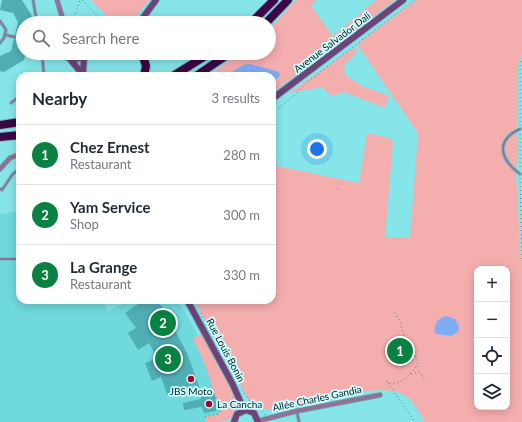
<!DOCTYPE html>
<html lang="en">
<head>
<meta charset="utf-8">
<style>
	:root { --surface:#fff; --page:#f2f2f3; --text:#1f2937; --muted:#747a83; --line:#e0e1e3; --accent:#0b8043 }
	body { margin:0; font-family:Lato,sans-serif; background:var(--page); color:var(--text) }
	.controls { position:absolute; right:12px; bottom:12px; display:grid; overflow:hidden; border-radius:8px; box-shadow:0 2px 10px #0003 }
	.controls button { width:36px; height:36px; display:grid; place-items:center; padding:0; border:0; border-bottom:1px solid var(--line); background:var(--surface); color:var(--text); font:20px sans-serif }
	.you { position:absolute; left:317px; top:149px; width:14px; height:14px; margin:-10px; border:3px solid #fff; border-radius:50%; background:#1a73e8; box-shadow:0 0 0 6px #1a73e833 }
	.badge { display:grid; place-items:center; width:26px; height:26px; border-radius:50%; background:var(--accent); color:#fff; font-size:13px; font-weight:700 }
	.pin { position:absolute; translate:-50% -50%; border:2px solid #fff; box-shadow:0 1px 4px #0006 }
	.list { margin:0; padding:0; list-style:none }
	h2 { display:flex; justify-content:space-between; align-items:center; height:52px; margin:0; padding:0 16px; font-size:17px }
	h2 small { font-size:13px; font-weight:400; color:var(--muted) }
	.list li { display:grid; grid-template-columns:26px 1fr auto; gap:12px; align-items:center; box-sizing:border-box; height:60px; padding:0 16px; border-top:1px solid var(--line) }
	.list b { display:block; font-size:15px; white-space:nowrap }
	.list p { margin:0; font-size:13px; white-space:nowrap; color:var(--muted) }
	.list em { font-size:13px; font-style:normal; color:var(--muted) }
	.icon { flex:none; width:22px; height:22px; fill:none; stroke:currentColor; stroke-width:2; stroke-linecap:round; stroke-linejoin:round }
	.map { position:relative; flex:none; width:522px; height:422px; overflow:hidden }
	.search { position:absolute; background:var(--surface); box-shadow:0 2px 10px #0003; left:16px; top:16px; width:260px; height:44px; display:flex; align-items:center; gap:10px; box-sizing:border-box; padding:0 14px; border-radius:22px; color:var(--muted); font-size:15px }
	.panel { position:absolute; background:var(--surface); box-shadow:0 2px 10px #0003; left:16px; top:72px; width:260px; height:232px; border-radius:12px }
	.map>svg:first-child { display:block }
	.built { fill:#6fd9de }
	.green { fill:#f4aead; fill-rule:evenodd }
	.water { fill:#80acf5 }
	.building { fill:#50afb4 }
	.lines { fill:none; stroke-linecap:round; stroke-linejoin:round }
	.lane-casing { stroke:#6ec2c5; stroke-width:4 }
	.street-casing { stroke:#6ec2c5; stroke-width:6 }
	.secondary-casing { stroke:#6ec2c5; stroke-width:8 }
	.highway-casing { stroke:#6ec2c5; stroke-width:10 }
	.path { stroke:#407d80; stroke-width:1; stroke-dasharray:1 3; stroke-linecap:butt }
	.lane { stroke:#907297; stroke-width:2 }
	.street { stroke:#907297; stroke-width:4.5 }
	.secondary { stroke:#6f4379; stroke-width:6 }
	.highway { stroke:#3c0647; stroke-width:8 }
	.poi-dot { fill:#a3062a; stroke:#d1fdff; stroke-width:1.5 }
	.labels { text-anchor:middle; dominant-baseline:central; stroke-width:3.5; stroke-linejoin:round; paint-order:stroke }
	.street-label { font-size:10px; fill:#022122; stroke:#d1fdff }
	.poi-label { font-size:10px; fill:#022122; stroke:#d1fdff }
</style>
</head>
<body>
<div class="map">
<svg width="522" height="422" viewBox="0 0 522 422">
	<rect width="100%" height="100%" fill="#86e5e9"/>
	<polygon class="built" points="20,211 20,300 103,300 108,311 130,300 177,300 189,319 223,385 220,422 0,422 0,214"/>
	<g class="green">
		<path d="M 91,0 L 149,0 L 132,22 C 115,27 102,11 91,0 Z"/>
		<polygon points="296,0 316,0 311,6 333,36 376,0 395,0 272,93 272,82 280,76 243,65 226,76 208,76 239,53 269,53 269,29"/>
		<path d="M 416,0 L 522,0 L 522,52 L 518,67 L 518,125 L 515,129 C 521,143 517,159 516,173 L 522,278 L 522,422 L 425,422 C 419,412 413,399 402,394 C 377,381 300,405 271,410 C 261,409 255,408 249,400 L 194,300 L 272,300 L 272,165 L 359,183 L 367,133 L 389,138 L 393,142 L 385,237 L 410,238 L 418,133 L 357,44 ZM 477,269 L 507,269 L 507,407 L 477,407 Z"/>
		<polygon points="355,47 357,52 344,65 345,75 362,86 389,96 385,108 344,92 332,96 322,87 289,93"/>
		<path d="M 203,333 L 235,397 C 241,422 224,422 206,422 L 205,417 L 218,414 L 221,410 L 218,399 L 214,397 C 214,383 200,353 193,338 Z"/>
	</g>
	<g class="water">
		<polygon points="250,64 279,72 280,76 272,82 272,76 226,76 243,65"/>
		<path d="M 446,316 L 455,319 L 459,326 L 458,332 L 451,336 L 435,334 C 433,326 437,318 446,316 Z"/>
	</g>
	<g class="building">
		<polygon points="2,0 22,0 34,19 33,23 23,23 23,36 15,35 18,22 13,13 0,10"/>
		<polygon points="14,39 23,41 23,53 26,53 24,60 4,72 0,71 0,56 11,51"/>
		<polygon points="144,300 157,300 166,313 187,353 201,392 199,392 195,385 167,394 161,377 152,381 145,363 157,358 149,343 138,350 128,333 136,328 125,313"/>
		<polygon points="401,337 413,356 399,365 387,345"/>
		<polygon points="214,392 217,408 216,411 204,413 202,407 184,410 183,403 201,399 200,395"/>
	</g>
	<g class="lines">
		<g class="lane-casing">
			<g id="lane">
				<polyline points="33,0 37,23"/>
				<polyline points="0,21 6,30 4,38 0,43"/>
				<polyline points="6,35 23,39"/>
				<polyline points="42,53 44,76"/>
				<polyline points="11,103 20,96"/>
				<path d="M 520,129 C 494,141 501,160 520,174"/>
				<polyline points="0,189 2,190 12,175 20,168"/>
				<polyline points="0,259 20,259"/>
				<polyline points="297,412 299,422"/>
			</g>
		</g>
		<g class="street-casing">
			<g id="street">
				<polyline points="57,0 64,23"/>
				<polyline points="0,169 10,158 20,154"/>
				<polyline points="258,421 297,411 380,395"/>
			</g>
		</g>
		<g class="secondary-casing">
			<g id="secondary">
				<polyline points="139,23 156,0"/>
				<path d="M 62,53 C 69,61 80,61 87,53"/>
				<polyline points="70,59 84,76"/>
				<polyline points="83,74 84,56"/>
				<polyline points="272,99 403,0"/>
				<polyline points="187,300 233,385 244,410"/>
				<polyline points="234,422 237,414 246,410 254,413 258,422"/>
			</g>
		</g>
		<g class="highway-casing">
			<g id="highway">
				<polyline points="251,23 274,0"/>
				<polyline points="266,23 288,0"/>
				<polyline points="142,53 146,66 144,76"/>
				<polyline points="173,76 210,53"/>
				<polyline points="196,76 230,53"/>
				<polyline points="0,125 20,122"/>
				<polyline points="0,137 20,135"/>
			</g>
		</g>
		<g class="path">
			<polyline points="82,0 99,18 100,23"/>
			<polyline points="73,21 80,0"/>
			<polyline points="272,113 296,94 306,83 414,0"/>
			<polyline points="272,125 272,126"/>
			<polyline points="520,126 520,65 522,58"/>
			<polyline points="520,134 520,168"/>
			<polyline points="520,178 522,259"/>
			<polyline points="201,313 223,354"/>
			<polyline points="411,374 420,372 425,380"/>
			<path d="M 386,381 C 397,389 413,374 418,363 L 403,333 L 400,321 L 394,312"/>
			<polyline points="388,383 415,422"/>
			<polyline points="242,390 254,407"/>
			<polyline points="259,409 264,412 265,415"/>
			<polyline points="205,417 218,414 221,410 218,399 215,397"/>
		</g>
		<use href="#lane" class="lane"/>
		<use href="#street" class="street"/>
		<use href="#secondary" class="secondary"/>
		<use href="#highway" class="highway"/>
	</g>
	<g class="poi-dot">
		<circle cx="191" cy="379" r="4"/>
		<circle cx="209" cy="404" r="4"/>
	</g>
	<g class="labels">
		<g class="street-label">
			<text transform="translate(332 42) rotate(-37)">Avenue Salvador Dali</text>
			<text transform="translate(226 350) rotate(62)">Rue Louis Bonin</text>
			<text transform="translate(317 398) rotate(-12)">Allée Charles Gandia</text>
		</g>
		<g class="poi-label">
			<text x="191" y="391">JBS Moto</text>
			<text x="217" y="404" text-anchor="start">La Cancha</text>
		</g>
	</g>
</svg>
<div class="controls">
<button>+</button>
<button>−</button>
<button><svg class="icon" aria-label="locate" viewBox="0 0 24 24"><circle cx="12" cy="12" r="6"/><path d="M12 2v4M12 18v4M2 12h4M18 12h4"/></svg></button>
<button><svg class="icon" aria-label="layers" viewBox="0 0 24 24"><path d="M12 4l9 5-9 5-9-5zM3 14l9 5 9-5"/></svg></button>
</div>
<div class="you"></div>
<div class="pin badge" style="left:400px;top:351px">1</div>
<div class="pin badge" style="left:163px;top:323px">2</div>
<div class="pin badge" style="left:168px;top:359px">3</div>
<div class="search"><svg class="icon" aria-label="search" viewBox="0 0 24 24"><circle cx="10" cy="10" r="6"/><path d="M15 15l6 6"/></svg>Search here</div>
<section class="panel">
<h2>Nearby<small>3 results</small></h2>
<ul class="list">
<li><span class="badge">1</span><div><b>Chez Ernest</b><p>Restaurant</p></div><em>280 m</em></li>
<li><span class="badge">2</span><div><b>Yam Service</b><p>Shop</p></div><em>300 m</em></li>
<li><span class="badge">3</span><div><b>La Grange</b><p>Restaurant</p></div><em>330 m</em></li>
</ul>
</section>
</div>
</body>
</html>
